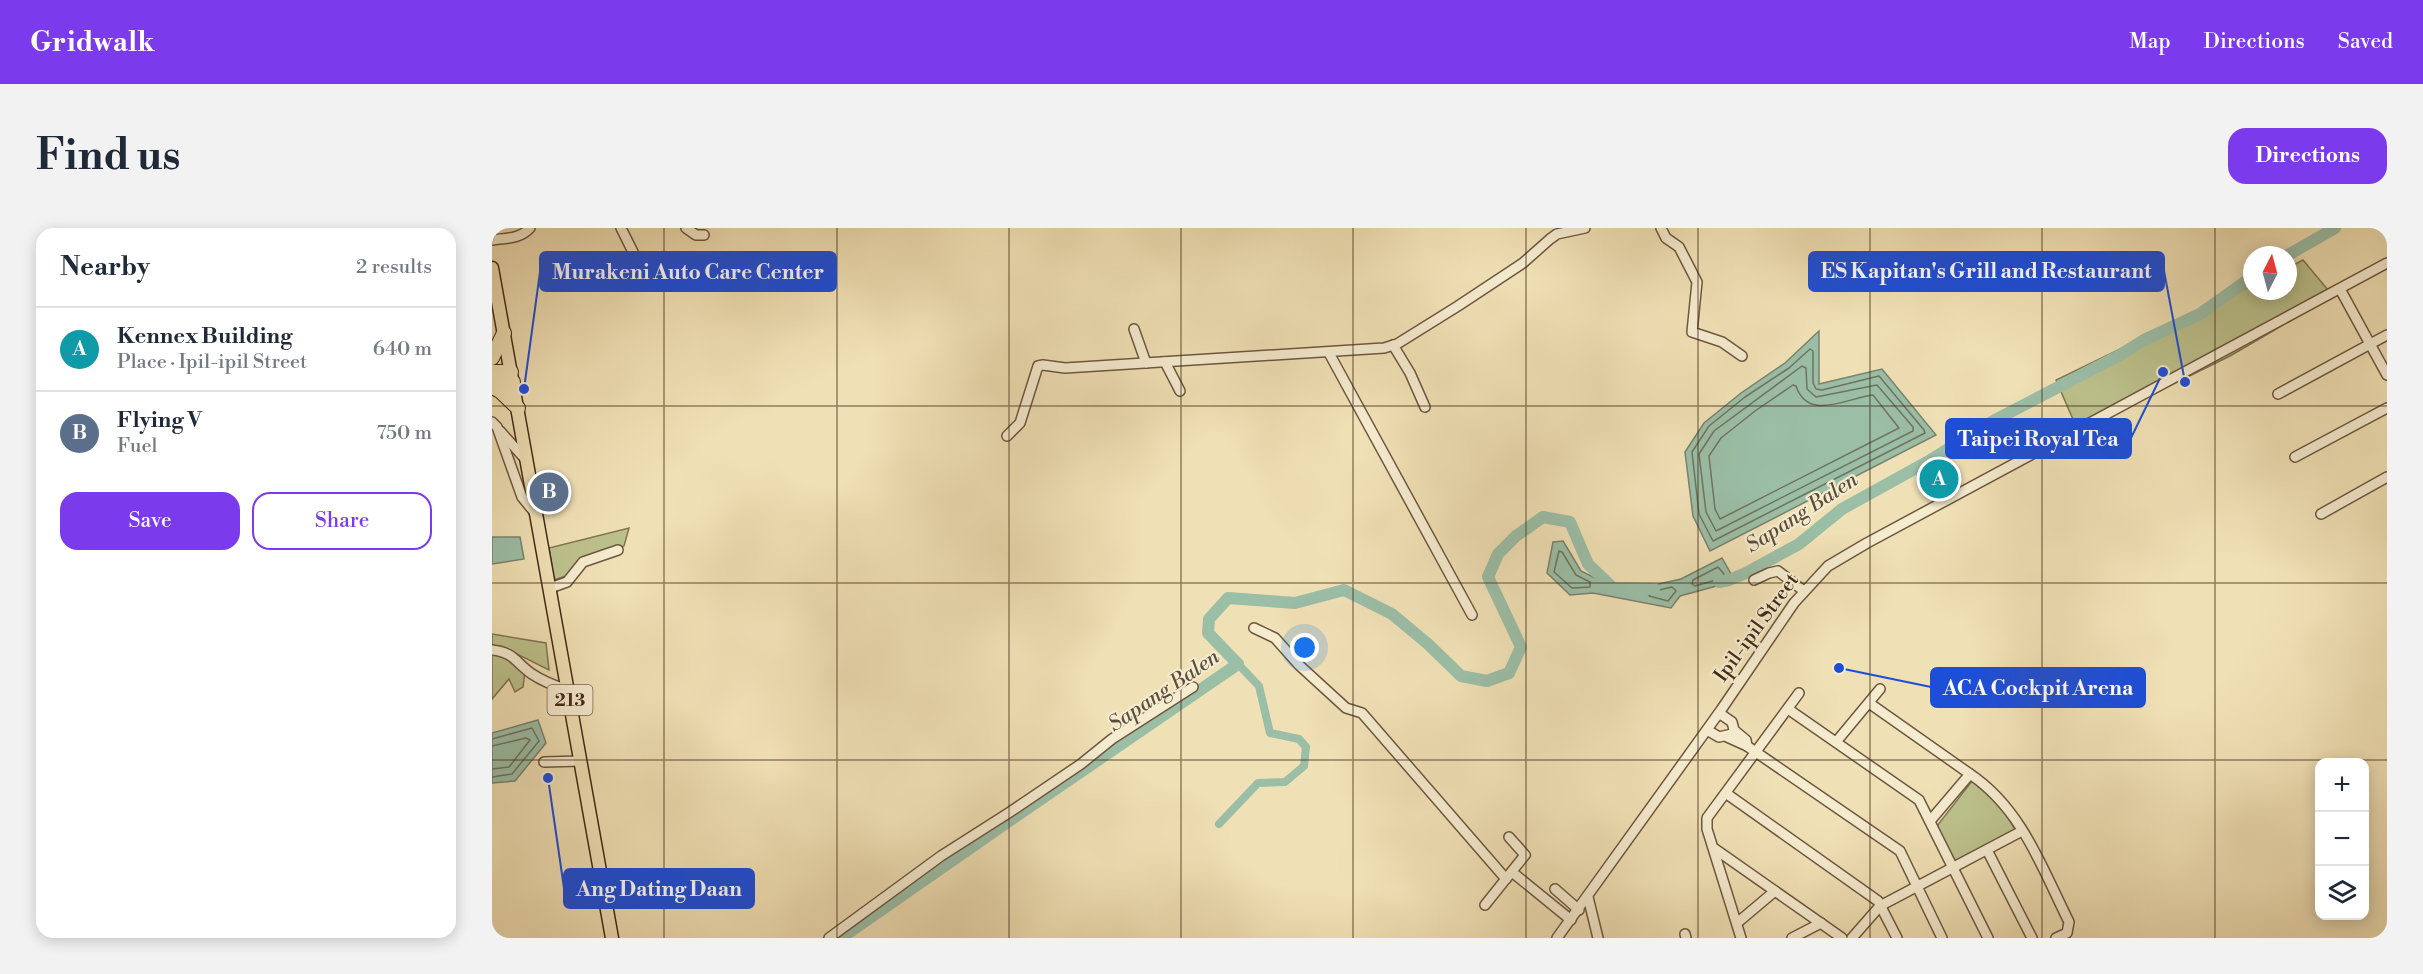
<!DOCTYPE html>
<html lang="en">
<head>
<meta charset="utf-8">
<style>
	:root { --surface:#fff; --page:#f2f2f3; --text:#1f2937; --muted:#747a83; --line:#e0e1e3; --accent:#7c3aed }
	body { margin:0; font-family:"Libre Bodoni",serif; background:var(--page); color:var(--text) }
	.controls { position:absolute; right:18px; bottom:18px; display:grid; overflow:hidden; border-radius:12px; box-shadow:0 3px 15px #0003 }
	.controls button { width:54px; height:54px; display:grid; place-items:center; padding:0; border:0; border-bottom:2px solid var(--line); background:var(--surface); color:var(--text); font:30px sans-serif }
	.compass { position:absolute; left:1751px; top:18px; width:54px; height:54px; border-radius:50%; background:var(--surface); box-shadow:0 3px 15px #0003; rotate:6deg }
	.you { position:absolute; left:813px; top:420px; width:21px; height:21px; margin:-15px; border:4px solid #fff; border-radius:50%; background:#1a73e8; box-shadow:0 0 0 9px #1a73e833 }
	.badge { display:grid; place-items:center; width:39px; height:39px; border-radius:50%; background:var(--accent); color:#fff; font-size:20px; font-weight:700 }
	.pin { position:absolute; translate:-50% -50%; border:3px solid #fff; box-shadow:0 2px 6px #0006 }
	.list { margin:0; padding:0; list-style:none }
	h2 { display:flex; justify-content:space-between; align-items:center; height:78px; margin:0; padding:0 24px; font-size:26px }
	h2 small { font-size:20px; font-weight:400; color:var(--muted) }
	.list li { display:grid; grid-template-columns:39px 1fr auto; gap:18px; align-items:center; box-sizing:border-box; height:84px; padding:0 24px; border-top:2px solid var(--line) }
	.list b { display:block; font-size:22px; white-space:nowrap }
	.list p { margin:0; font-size:20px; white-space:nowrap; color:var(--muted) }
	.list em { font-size:20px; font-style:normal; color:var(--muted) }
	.actions { display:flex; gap:12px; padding:18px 24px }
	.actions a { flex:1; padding:14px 0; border:2px solid var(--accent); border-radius:18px; text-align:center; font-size:21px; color:var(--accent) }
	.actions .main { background:var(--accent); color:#fff }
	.icon { flex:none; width:33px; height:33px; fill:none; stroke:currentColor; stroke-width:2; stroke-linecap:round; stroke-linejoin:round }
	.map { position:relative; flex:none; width:1895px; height:710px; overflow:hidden; border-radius:18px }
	header { display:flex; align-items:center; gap:36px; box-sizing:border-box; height:84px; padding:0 30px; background:var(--accent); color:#fff }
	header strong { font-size:28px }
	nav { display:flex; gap:33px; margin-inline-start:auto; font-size:21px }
	.intro { display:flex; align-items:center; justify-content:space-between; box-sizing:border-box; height:144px; padding:0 36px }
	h1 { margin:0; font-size:42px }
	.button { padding:15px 27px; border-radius:18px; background:var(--accent); color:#fff; font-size:21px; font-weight:700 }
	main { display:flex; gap:36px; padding:0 36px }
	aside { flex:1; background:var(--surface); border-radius:18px; box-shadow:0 3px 15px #0003 }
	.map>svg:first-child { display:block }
	.green { fill:#bcc18c; stroke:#807551; stroke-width:1.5 }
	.water { fill:#9bbea7; stroke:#78826d; stroke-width:1.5 }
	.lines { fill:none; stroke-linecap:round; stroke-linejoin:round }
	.shore { stroke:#6f745e; stroke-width:1.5 }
	.stream { stroke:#78826d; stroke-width:2 }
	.canal { stroke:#9bbea7; stroke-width:8 }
	.river { stroke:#9bbea7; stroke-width:12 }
	.minor-casing { stroke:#6e573e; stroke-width:12 }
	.major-casing { stroke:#432916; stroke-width:15 }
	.highway-casing { stroke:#432916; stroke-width:16 }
	.minor { stroke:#f5ebcf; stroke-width:9 }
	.major { stroke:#f0e0b5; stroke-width:12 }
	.highway { stroke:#f0e0b5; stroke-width:14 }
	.grid { fill:none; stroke:#432916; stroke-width:1.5; stroke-opacity:0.55 }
	.labels { text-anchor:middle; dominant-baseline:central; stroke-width:4.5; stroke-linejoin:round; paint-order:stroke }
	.shield { fill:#f5ebcf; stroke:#78634e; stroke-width:1.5 }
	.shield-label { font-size:18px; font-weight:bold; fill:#432916 }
	.street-label { font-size:20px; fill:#432916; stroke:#f5ebcf }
	.water-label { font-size:21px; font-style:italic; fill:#594e3a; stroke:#f5ebcf }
	.leader { fill:none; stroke:#1d4ed8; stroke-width:2 }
	.callout-dot { fill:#1d4ed8; stroke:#f5ebcf; stroke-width:2 }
	.callout { fill:#1d4ed8; stroke:#1d4ed8; stroke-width:2 }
	.callout-label { font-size:21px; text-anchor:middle; font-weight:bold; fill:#fff }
</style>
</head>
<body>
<header>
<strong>Gridwalk</strong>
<nav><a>Map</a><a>Directions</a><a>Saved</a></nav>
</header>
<div class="intro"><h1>Find us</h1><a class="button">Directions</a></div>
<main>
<aside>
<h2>Nearby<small>2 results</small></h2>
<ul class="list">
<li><span class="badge" style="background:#0f9aa8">A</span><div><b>Kennex Building</b><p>Place · Ipil-ipil Street</p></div><em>640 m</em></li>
<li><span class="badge" style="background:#5c6f8a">B</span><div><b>Flying V</b><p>Fuel</p></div><em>750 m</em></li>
</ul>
<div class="actions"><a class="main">Save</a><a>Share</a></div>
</aside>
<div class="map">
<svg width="1895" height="710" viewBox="0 0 1895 710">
	<rect width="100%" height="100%" fill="#f0e0b5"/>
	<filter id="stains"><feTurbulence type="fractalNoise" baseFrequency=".00333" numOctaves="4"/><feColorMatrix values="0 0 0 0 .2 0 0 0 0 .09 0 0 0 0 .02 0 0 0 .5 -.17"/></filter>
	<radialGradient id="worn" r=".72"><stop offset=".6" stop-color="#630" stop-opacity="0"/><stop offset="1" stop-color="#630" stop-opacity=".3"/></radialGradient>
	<g class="green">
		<polygon points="1811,32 1841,68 1738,128 1586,203 1564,152 1760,57 1760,63 1796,63 1796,40"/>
		<polygon points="137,300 132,318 88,331 74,348 62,352 57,320"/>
		<polygon points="0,406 54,415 57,442 15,421 0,420"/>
		<polygon points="0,425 15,427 33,443 31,459 23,464 17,451 0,471"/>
		<polygon points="1480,553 1509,578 1524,603 1464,636 1445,598"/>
	</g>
	<g class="water">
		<polygon points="1327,103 1327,156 1390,141 1444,207 1218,323 1201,288 1193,224 1212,195 1249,165 1293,135"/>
		<polygon points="0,309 28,309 32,331 0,336"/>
		<polygon points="1071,313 1089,343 1131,364 1189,351 1230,330 1243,353 1188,368 1179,380 1101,365 1078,367 1055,345 1061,314"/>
		<polygon points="46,492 54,515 23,553 0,555 0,505"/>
	</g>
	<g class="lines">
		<g class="shore">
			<polygon points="1318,121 1321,123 1321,155 1324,161 1330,162 1387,148 1432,202 1433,205 1221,313 1207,286 1200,224 1217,198 1253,169 1297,140"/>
			<polygon points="1310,138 1314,140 1315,161 1324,169 1385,157 1421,199 1421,203 1224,303 1214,284 1207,226 1222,203"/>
			<path d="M 1301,157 L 1304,158 C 1316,194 1355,170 1381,167 L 1407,200 L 1228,291 L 1223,281 L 1217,228 L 1229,210 L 1263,183 Z"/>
			<polygon points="1067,323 1070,324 1084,347 1098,354 1098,359 1080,360 1062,344"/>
			<polygon points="1226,339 1232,346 1231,350 1203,358 1200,356 1201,352"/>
			<polygon points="1180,359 1184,363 1176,373 1157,368 1159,364"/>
			<polyline points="0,511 40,500 47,513 20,546 0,549"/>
			<polyline points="0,518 34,510 38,512 17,539 0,541"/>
		</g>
		<polyline class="stream" points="714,406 716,405"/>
		<polyline class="canal" points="727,596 766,555 793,554 812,538 814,519 807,511 778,505 767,458 746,436"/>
		<g class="river">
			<polyline points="1796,27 1843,0"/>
			<polyline points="1227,354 1237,352 1254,345 1307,316 1350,281 1435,234 1501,193 1626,128 1652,112 1708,86 1760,49"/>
			<polyline points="517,593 746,436 716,405 717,391 736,370 803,375 852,362 900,386 936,416 969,448 995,453 1017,445 1029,419 996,349 1006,326 1024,308 1051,289 1078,294 1096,336 1121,360 1162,361"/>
			<polyline points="349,710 514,595"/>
		</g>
		<g class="minor-casing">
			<g id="minor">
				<polyline points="129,0 141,24 140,29"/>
				<polyline points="194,0 204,7 212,7"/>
				<polyline points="1169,0 1174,10 1187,19 1205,54 1200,104 1230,114 1250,128"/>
				<path d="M 0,12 C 15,10 28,11 38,0"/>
				<polyline points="1848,61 1895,147"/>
				<polyline points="642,101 654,135"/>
				<polyline points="901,117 918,145 933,179"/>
				<polyline points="837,125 980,387"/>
				<polyline points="673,134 688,163"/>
				<polyline points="1786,166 1895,107"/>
				<polyline points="0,194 5,199 30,269 43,285"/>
				<polyline points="8,203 35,233"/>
				<polyline points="515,208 528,195 546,138 551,137 573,140 892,120 905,116 966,78 1031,35 1058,11 1065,6 1093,0"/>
				<polyline points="1803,229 1895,180"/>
				<polyline points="1829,286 1895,249"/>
				<polyline points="1262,352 1277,345 1286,343 1312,363"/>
				<polyline points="58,360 75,354 91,334 126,322"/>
				<polyline points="762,400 783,410 807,437 854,480 870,485 1014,651"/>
				<path d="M 0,422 C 22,424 24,435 40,446 C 52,454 63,458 76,462"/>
				<polyline points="1377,475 1478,546 1438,593"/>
				<polyline points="1296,481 1427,572 1496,710"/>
				<polyline points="1215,502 1227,509 1240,506 1242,502 1240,494 1227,485"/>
				<polyline points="1235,509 1255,518 1254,512 1242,502"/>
				<polyline points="1344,514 1388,461"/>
				<polyline points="1255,518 1408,623 1450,710"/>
				<polyline points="52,534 89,533"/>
				<path d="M 1478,546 C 1530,581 1550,640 1577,694 L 1575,705 L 1564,710"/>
				<polyline points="1235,566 1386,673 1405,710"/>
				<polyline points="1223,621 1350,710"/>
				<polyline points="1495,622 1540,710"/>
				<polyline points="1020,644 1079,692"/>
				<polyline points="1063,661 1087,682"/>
				<polyline points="1096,669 1106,710"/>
				<polyline points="993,677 1033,627 1017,609"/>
				<polyline points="1245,695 1283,663"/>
				<polyline points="1193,706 1194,710"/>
				<polyline points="337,710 449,628 518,584 589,536 620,511 701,459"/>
				<polyline points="1065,710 1229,482 1302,375 1336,338 1375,315 1895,35"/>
				<polyline points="1249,710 1215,601 1215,590 1307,465"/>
				<polyline points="1300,710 1329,695"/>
				<polyline points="1360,710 1388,678 1530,603"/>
			</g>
		</g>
		<g class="major-casing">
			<polyline id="major" points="0,40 120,710"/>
		</g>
		<g class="highway-casing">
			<g id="highway">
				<polyline points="0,130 12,105"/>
				<polyline points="0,144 19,144"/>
				<polyline points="0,154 21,154"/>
				<polyline points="0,159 8,163 26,180"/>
			</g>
		</g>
		<use href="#minor" class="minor"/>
		<use href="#major" class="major"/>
		<use href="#highway" class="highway"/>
	</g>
	<path class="grid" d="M 172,0 L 172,710M 345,0 L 345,710M 517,0 L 517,710M 689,0 L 689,710M 861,0 L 861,710M 1034,0 L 1034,710M 1206,0 L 1206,710M 1378,0 L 1378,710M 1550,0 L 1550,710M 1723,0 L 1723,710M 0,178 L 1895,178M 0,355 L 1895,355M 0,532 L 1895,532"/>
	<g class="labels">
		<rect class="shield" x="55.5" y="457" width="45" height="30" rx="4.5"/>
		<g class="shield-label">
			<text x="78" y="472">213</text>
		</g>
		<g class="street-label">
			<text transform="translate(1265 400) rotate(-54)">Ipil-ipil Street</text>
		</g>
		<g class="water-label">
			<text transform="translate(1310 285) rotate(-33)">Sapang Balen</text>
			<text transform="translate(672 463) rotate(-34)">Sapang Balen</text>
		</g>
	</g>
	<path class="leader" d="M1693 154L1672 43M32 161L48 44M1671 144L1639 210M1347 440L1439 459M56 550L72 660"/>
	<g class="callout-dot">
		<circle cx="1693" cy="154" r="6"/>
		<circle cx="32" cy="161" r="6"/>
		<circle cx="1671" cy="144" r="6"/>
		<circle cx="1347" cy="440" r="6"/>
		<circle cx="56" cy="550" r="6"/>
	</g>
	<g class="callout">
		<rect x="1317" y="24" width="355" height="39" rx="6"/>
		<rect x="48" y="24" width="296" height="39" rx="6"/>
		<rect x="1454" y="191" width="185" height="39" rx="6"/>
		<rect x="1439" y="440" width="214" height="39" rx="6"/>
		<rect x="72" y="641" width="190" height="39" rx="6"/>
	</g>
	<g class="callout-label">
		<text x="1494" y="50">ES Kapitan's Grill and Restaurant</text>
		<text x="196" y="51">Murakeni Auto Care Center</text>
		<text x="1546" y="218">Taipei Royal Tea</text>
		<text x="1546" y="467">ACA Cockpit Arena</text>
		<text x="167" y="668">Ang Dating Daan</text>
	</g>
	<rect width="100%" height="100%" filter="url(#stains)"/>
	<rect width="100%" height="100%" fill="url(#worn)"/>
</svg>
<div class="controls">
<button>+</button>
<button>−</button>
<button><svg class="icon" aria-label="layers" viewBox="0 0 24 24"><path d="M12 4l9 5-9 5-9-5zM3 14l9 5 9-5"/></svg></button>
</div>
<svg class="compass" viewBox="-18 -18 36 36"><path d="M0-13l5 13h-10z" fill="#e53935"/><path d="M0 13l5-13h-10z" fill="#747a83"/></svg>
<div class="you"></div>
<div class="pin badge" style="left:1447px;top:251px;background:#0f9aa8">A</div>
<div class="pin badge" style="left:57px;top:264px;background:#5c6f8a">B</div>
</div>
</main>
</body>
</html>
